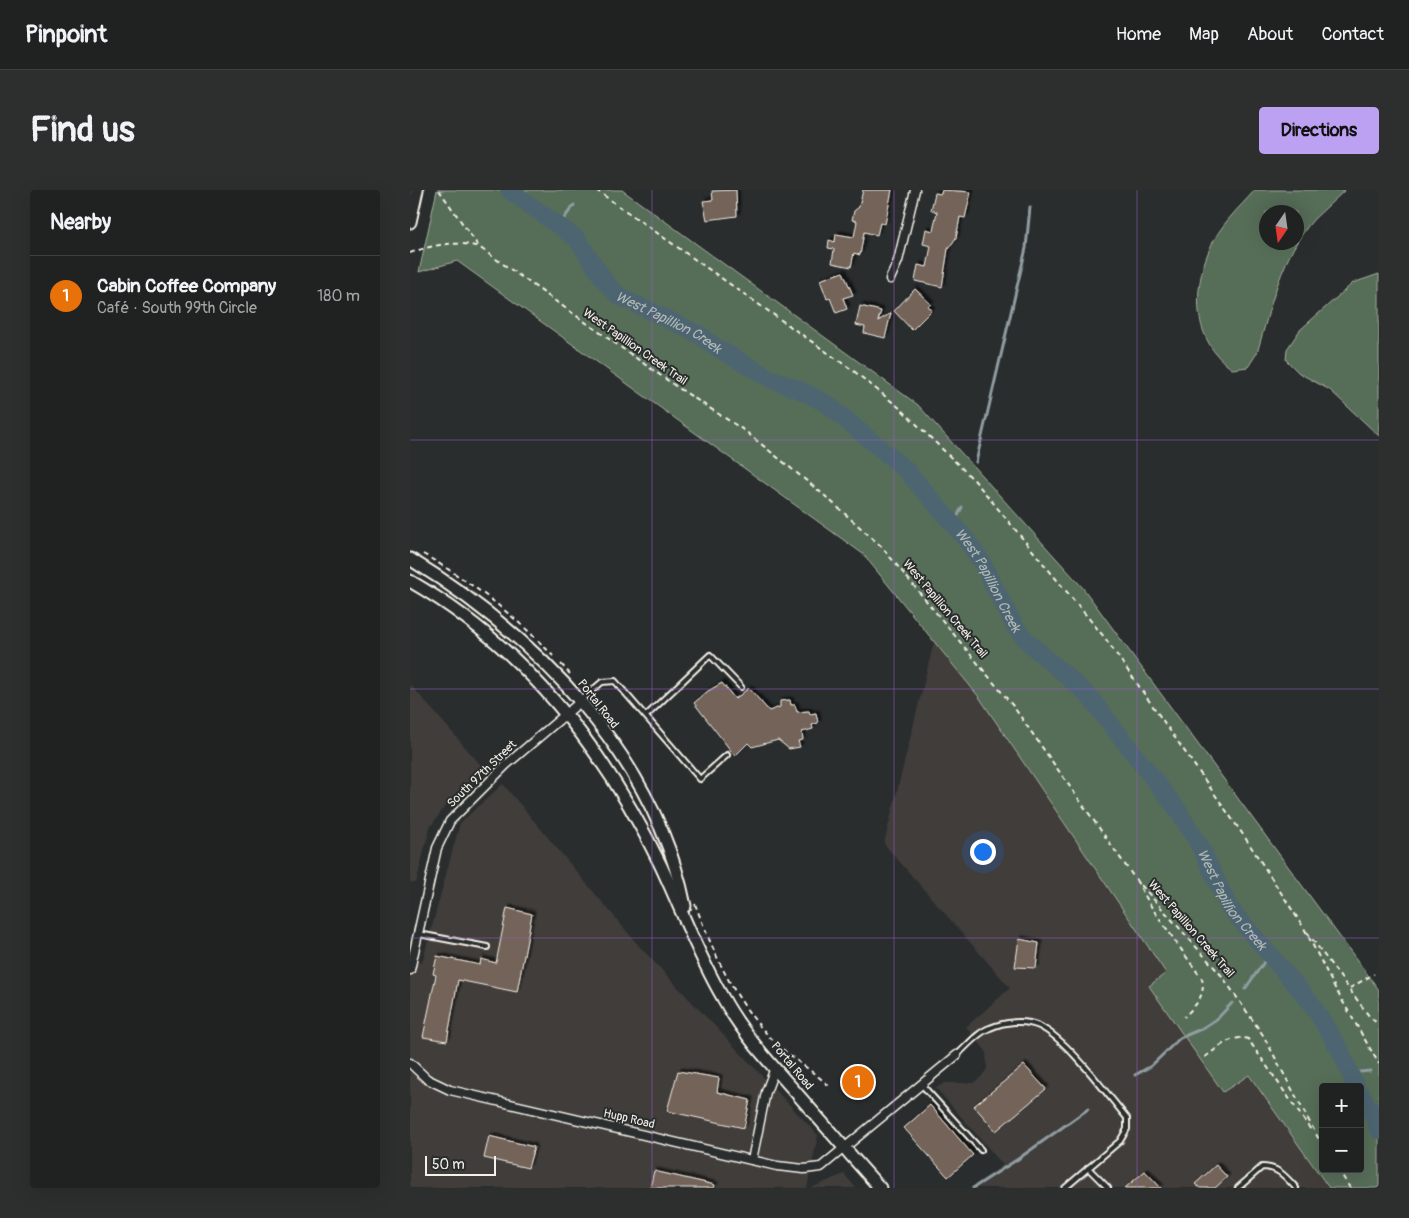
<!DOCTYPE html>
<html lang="en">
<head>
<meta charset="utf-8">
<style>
	:root { --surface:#202222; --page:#2d2f2f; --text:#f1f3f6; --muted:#a2a4a5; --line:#3d3f40; --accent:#bca0f2 }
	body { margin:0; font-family:Pangolin,sans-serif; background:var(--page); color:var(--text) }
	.controls { position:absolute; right:15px; bottom:15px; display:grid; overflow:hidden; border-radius:5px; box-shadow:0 5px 20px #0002 }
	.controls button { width:45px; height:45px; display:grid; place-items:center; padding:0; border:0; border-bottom:1px solid var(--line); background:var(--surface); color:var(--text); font:25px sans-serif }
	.compass { position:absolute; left:849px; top:15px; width:45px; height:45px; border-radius:50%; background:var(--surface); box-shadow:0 5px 20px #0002; rotate:193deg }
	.scale { position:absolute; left:15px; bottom:12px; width:71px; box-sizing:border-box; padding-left:5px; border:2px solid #f4f1e8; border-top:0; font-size:14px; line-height:18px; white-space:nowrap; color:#f4f1e8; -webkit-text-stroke:4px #2a2d2e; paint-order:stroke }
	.you { position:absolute; left:572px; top:661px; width:18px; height:18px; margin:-12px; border:4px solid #fff; border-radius:50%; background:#1a73e8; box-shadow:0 0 0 8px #1a73e833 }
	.badge { display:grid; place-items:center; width:32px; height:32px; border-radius:50%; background:var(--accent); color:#fff; font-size:16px; font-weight:700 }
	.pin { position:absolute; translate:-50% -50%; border:2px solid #fff; box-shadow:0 1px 5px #0006 }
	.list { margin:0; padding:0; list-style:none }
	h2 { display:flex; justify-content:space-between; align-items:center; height:65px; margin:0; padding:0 20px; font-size:21px }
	h2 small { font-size:16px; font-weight:400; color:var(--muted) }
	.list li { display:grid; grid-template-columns:32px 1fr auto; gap:15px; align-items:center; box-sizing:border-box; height:80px; padding:0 20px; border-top:1px solid var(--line) }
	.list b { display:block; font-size:19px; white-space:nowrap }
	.list p { margin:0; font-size:16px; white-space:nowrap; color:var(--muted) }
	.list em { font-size:16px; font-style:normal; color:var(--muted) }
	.map { position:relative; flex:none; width:969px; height:998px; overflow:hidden; border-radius:5px }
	header { display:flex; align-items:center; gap:30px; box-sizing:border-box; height:70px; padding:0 25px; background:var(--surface); border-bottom:1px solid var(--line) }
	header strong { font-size:24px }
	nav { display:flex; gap:28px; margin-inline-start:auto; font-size:18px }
	.intro { display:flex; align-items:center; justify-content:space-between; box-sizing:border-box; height:120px; padding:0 30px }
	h1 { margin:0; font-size:35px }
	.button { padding:12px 22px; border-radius:5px; background:var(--accent); color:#111; font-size:18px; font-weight:700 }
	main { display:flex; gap:30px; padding:0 30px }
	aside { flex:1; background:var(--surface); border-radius:5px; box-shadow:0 5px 20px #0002 }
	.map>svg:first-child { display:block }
	.built { fill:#403e3b }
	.green { fill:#576d59; stroke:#a6afa0; fill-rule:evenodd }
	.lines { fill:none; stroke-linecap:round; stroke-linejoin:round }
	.stream { stroke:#909da1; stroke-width:3 }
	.river { stroke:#4d6571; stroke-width:18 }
	.building { fill:#736459; stroke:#f4f1e8; filter:url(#shadow) }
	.lane-casing { stroke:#f4f1e8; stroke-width:8 }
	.street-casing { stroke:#f4f1e8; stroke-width:11 }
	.secondary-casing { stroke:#f4f1e8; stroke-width:15 }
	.path { stroke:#f4f1e8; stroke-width:2; stroke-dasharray:5 4; stroke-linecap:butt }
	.lane { stroke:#2a2d2e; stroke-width:4 }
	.street { stroke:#2a2d2e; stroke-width:8 }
	.secondary { stroke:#2a2d2e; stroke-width:11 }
	.grid { fill:none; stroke:#995dc9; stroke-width:1; stroke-opacity:0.55 }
	.labels { text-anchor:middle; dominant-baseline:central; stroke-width:4; stroke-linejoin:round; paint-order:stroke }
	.street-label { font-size:12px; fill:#f4f1e8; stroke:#2a2d2e }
	.water-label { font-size:14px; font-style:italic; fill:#b1b9b8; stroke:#2a2d2e }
</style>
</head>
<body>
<header>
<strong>Pinpoint</strong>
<nav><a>Home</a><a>Map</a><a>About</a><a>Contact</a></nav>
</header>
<div class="intro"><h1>Find us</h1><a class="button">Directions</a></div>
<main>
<aside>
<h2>Nearby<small></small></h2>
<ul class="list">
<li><span class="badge" style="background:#e8710a">1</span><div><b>Cabin Coffee Company</b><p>Café · South 99th Circle</p></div><em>180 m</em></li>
</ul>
</aside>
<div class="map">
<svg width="969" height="998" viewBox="0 0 969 998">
	<defs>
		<filter id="shadow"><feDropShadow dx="3" dy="-3" stdDeviation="1" flood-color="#0009"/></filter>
	</defs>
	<rect width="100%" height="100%" fill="#2a2d2e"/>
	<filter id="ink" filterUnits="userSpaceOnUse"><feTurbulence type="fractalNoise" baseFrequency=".02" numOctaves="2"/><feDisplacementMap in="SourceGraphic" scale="10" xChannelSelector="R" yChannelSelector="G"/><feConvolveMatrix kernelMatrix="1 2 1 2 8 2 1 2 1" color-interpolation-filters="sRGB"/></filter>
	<g filter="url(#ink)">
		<g class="built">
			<polygon points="524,452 569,507 757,784 740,796 813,902 839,885 919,998 560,998 593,975 526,898 535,893 563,893 571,887 577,879 576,861 556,837 600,798 474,654"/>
			<polygon points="0,494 76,581 34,618 20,637 6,693 0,692"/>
			<polygon points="93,594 229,756 408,945 397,998 0,998 0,771 12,773 50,633"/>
			<polygon points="434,984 446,998 401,998"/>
		</g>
		<g class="green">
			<path d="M 27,0 L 212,0 L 508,215 L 673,398 L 969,800 L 969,998 L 919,998 L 839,885 L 813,902 L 739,796 L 756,783 L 569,507 L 453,364 L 47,71 L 9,82 ZM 913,897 L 950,897 L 950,979 L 913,979 Z"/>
			<path d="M 845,0 L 935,0 C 925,10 914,19 904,29 C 871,66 861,116 847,163 L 838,177 L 822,179 C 782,150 782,100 800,58 C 810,35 829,18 845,0 ZM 856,22 L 886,22 L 886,52 L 856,52 Z"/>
			<polygon points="969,84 969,246 920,200 889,183 876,170 877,159 890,140 943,93"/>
		</g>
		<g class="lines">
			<g class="stream">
				<polyline points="149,35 164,15"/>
				<polyline points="566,272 616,58 620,17"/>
				<polyline points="544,334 552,317"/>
				<polyline points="835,799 859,765"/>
				<polyline points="940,883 960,881"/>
				<polyline points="725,885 741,876 770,848 791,839 808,828 822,813"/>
				<polyline points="563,998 608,969 678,919"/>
			</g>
			<g class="river">
				<path id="s1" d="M 99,0 L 167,49 L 197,94 L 209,106 L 290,145 L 307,158 L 361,189 L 390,200 L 417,214 L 495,279 L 555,348 L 571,371 L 605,437 L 619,453 L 678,505 L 767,619 L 791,658 L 819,717 L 901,813 L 930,860 L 946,897"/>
				<polyline points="950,903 963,924 969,940"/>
			</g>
		</g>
		<g class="building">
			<polygon points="326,0 327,26 297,30 293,11 303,10 302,1"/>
			<polygon points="453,0 482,0 475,34 470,33 467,45 454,42 450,65 444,63 441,77 422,73 424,59 418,58 419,50 425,52 426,44 444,47 447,31 442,30 444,21 449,17"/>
			<polygon points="532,0 561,2 555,28 550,27 546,48 538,59 532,97 505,91 508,75 517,77 521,56 513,54 516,39 523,41 527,22 521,20 525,3 531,4"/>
			<polygon points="433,82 443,105 433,108 437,119 426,123 420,108 417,109 410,90"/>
			<polygon points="505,99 521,114 518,116 522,120 502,140 484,121"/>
			<polygon points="450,116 471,121 468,131 481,123 475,148 454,143 455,137 446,135"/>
			<polygon points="312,493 325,509 339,498 359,521 370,517 370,511 380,510 381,515 385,515 387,522 399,521 400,524 406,523 408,533 402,535 403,539 392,542 393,550 388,551 390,557 379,559 368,550 342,557 338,553 325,566 284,513 298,501"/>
			<polygon points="97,718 122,724 107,802 48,790 37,851 13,847 26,785 23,784 27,766 70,775 71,769 86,773"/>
			<polygon points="609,749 629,753 626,778 605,777"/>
			<polygon points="614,875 636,899 586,941 564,916"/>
			<polygon points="268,881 309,888 307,902 340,910 334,938 257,921"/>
			<polygon points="520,915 563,965 538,987 494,938"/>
			<polygon points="79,946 124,957 118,978 74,968"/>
			<polygon points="806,975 817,987 805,998 790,998 785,994"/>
			<polygon points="244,981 305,995 304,998 240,998"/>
			<polygon points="735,981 751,998 715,998"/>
		</g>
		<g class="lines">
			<g class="lane-casing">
				<g id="lane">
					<polyline points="171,510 192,492 205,491 290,589 317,565"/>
					<polyline points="236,526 300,465 331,497"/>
					<polyline points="9,744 77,757"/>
					<path d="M 547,865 C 557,856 568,842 580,838 C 594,832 614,829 629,836 C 657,849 696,903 717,928 L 717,939 L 710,951 L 655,998"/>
					<polyline points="511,894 571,960"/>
					<polyline points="678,978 698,998"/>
					<path d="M 828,998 L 852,977 C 868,977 875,986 886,998"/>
				</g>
			</g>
			<g class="street-casing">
				<g id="street">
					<polyline points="480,89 488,71 505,0"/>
					<polyline points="0,780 27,658 40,631 96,575 170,512"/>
					<polyline points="0,873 17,889 40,900 367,976 394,979 411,977 547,865"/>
					<polyline points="342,970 356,902 365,878"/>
				</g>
			</g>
			<g class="secondary-casing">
				<g id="secondary">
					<polyline points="0,32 7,0"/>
					<path d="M 0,369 C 126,446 245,566 275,716"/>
					<path d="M 0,391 C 113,456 194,558 250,674 C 271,718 288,766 313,808 C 331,841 357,870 382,898 C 411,931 440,965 470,998"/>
				</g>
			</g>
			<g class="path">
				<polyline points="29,0 69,57 267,197 335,241 414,305 471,356 603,516 723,686 812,786 853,845 913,957"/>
				<polyline points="186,0 445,182 491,219 565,291 695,448 834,646 894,738 925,798 969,874"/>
				<path d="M 0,63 C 22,55 46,50 69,57"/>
				<path d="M 13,364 C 60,391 106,426 143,466"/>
				<polyline points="151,474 160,484"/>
				<path d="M 726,690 L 742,718 L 792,789 C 796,806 785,816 774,827"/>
				<path d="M 285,714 C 305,766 326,816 368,855 C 384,870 403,881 419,896"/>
				<polyline points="897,742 959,826 969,835"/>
				<polyline points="940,798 964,784"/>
				<path d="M 795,867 C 807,859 821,844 838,849 L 901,940"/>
				<polyline points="928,979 940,998"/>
			</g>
			<use href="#lane" class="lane"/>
			<use href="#street" class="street"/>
			<use href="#secondary" class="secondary"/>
		</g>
	</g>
	<path class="grid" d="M 242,0 L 242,998M 484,0 L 484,998M 727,0 L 727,998M 0,250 L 969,250M 0,499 L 969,499M 0,748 L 969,748"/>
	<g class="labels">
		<g class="street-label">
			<text transform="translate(225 157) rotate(35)">West Papillion Creek Trail</text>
			<text transform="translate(535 419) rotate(50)">West Papillion Creek Trail</text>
			<text transform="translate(188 514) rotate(52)">Portal Road</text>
			<text transform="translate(72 584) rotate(-44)">South 97th Street</text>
			<text transform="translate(781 739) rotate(49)">West Papillion Creek Trail</text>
			<text transform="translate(382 876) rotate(50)">Portal Road</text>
			<text transform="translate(219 929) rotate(13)">Hupp Road</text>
		</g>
		<g class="water-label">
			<text stroke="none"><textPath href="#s1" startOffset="211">West Papillion Creek</textPath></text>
			<text stroke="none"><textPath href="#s1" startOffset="631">West Papillion Creek</textPath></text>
			<text stroke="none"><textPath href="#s1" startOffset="1036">West Papillion Creek</textPath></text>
		</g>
	</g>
</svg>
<div class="controls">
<button>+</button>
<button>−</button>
</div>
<svg class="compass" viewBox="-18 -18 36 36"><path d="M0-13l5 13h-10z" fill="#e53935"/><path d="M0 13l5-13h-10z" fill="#a2a4a5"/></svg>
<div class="scale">50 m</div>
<div class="you"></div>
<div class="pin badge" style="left:448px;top:892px;background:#e8710a">1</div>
</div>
</main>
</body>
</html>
